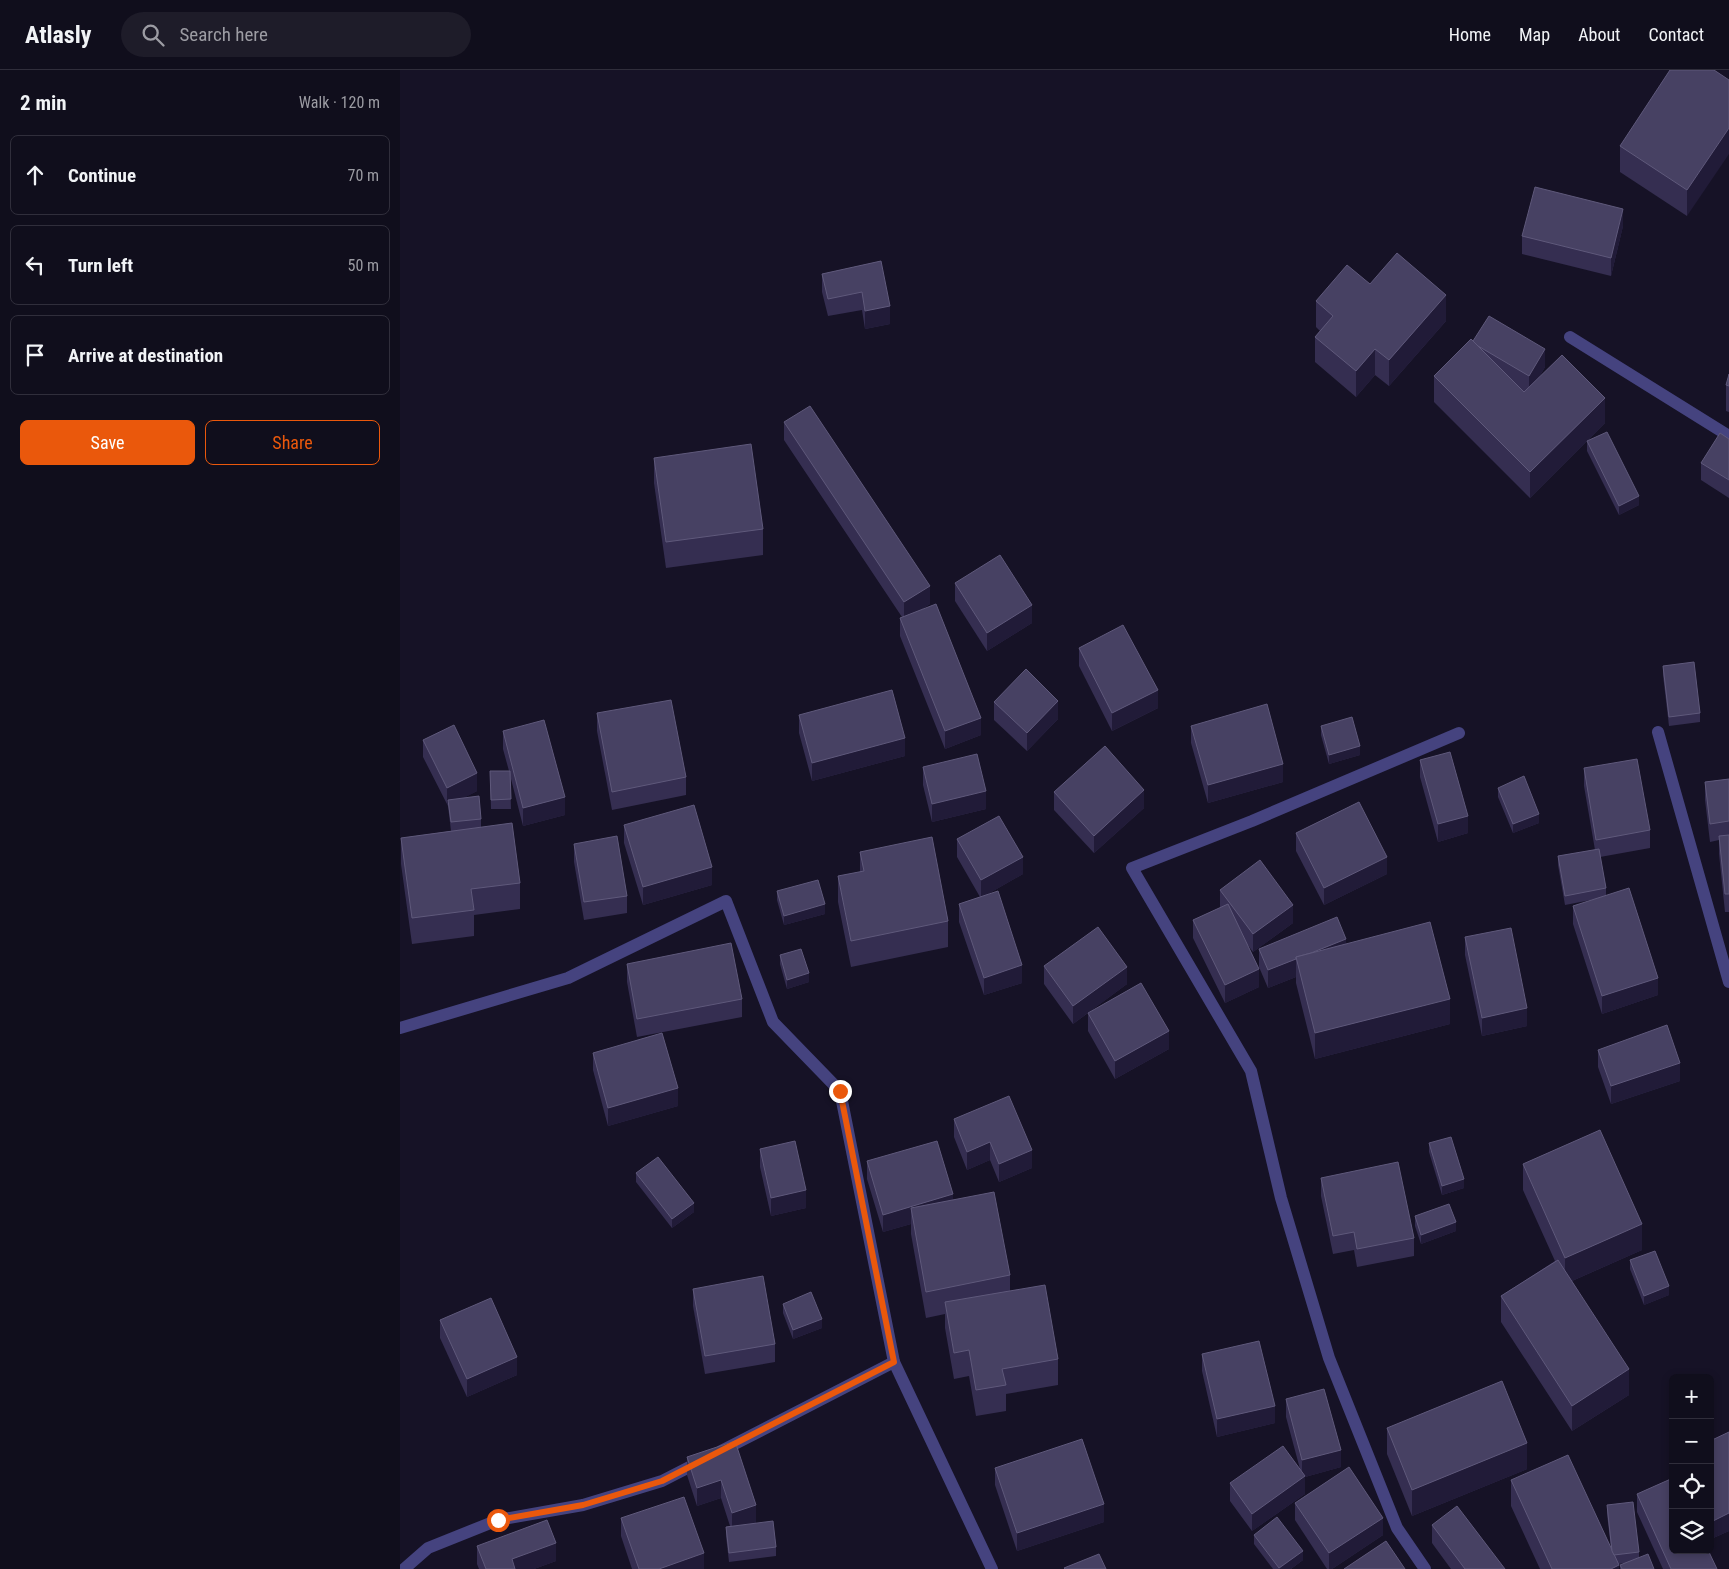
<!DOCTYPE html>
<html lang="en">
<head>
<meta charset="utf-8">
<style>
	:root { --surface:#100e1c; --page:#1e1c29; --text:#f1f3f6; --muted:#9c9ca3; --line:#302e3b; --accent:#ea580c }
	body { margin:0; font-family:"Roboto Condensed",sans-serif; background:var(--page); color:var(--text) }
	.controls { position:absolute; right:15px; bottom:15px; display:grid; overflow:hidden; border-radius:8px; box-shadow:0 2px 8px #0003 }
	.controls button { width:45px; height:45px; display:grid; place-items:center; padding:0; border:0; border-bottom:1px solid var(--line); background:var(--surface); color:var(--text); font:25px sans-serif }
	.stop { position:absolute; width:15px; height:15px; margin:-11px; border:4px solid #ea580c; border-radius:50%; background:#fff }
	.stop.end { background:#ea580c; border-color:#fff; box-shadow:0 1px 5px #0008 }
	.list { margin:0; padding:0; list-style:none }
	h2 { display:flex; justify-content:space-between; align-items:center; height:65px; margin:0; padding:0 20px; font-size:21px }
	h2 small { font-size:16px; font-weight:400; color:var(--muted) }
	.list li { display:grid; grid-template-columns:32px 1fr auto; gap:15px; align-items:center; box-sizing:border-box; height:80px; margin:0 10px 10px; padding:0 10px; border:1px solid var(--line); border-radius:8px }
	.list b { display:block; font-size:19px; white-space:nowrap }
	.list em { font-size:16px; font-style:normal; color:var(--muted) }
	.actions { display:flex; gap:10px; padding:15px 20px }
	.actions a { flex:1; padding:11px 0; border:1px solid var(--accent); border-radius:8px; text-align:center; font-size:18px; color:var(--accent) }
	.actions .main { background:var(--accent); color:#fff }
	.icon { flex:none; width:28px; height:28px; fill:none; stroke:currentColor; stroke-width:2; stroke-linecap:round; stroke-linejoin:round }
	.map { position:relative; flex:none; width:1329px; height:1499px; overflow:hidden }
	header { display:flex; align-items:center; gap:30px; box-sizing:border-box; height:70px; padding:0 25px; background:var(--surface); border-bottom:1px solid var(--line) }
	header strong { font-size:24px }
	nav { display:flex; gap:28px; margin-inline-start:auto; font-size:18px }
	.search { width:350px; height:45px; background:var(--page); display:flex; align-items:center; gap:12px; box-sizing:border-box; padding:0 18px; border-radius:28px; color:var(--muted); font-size:19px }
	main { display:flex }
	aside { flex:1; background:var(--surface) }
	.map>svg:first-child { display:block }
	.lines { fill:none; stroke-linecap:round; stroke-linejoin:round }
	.minor { stroke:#45437f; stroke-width:12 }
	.wall { fill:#352e51 }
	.shaded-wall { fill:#211b38 }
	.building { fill:#474163; stroke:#5f597b }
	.route { stroke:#ea580c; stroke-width:6 }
</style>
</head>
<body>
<header>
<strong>Atlasly</strong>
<div class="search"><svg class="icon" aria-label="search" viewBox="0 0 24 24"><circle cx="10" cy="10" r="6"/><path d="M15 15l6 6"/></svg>Search here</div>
<nav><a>Home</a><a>Map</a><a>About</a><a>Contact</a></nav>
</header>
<main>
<aside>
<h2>2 min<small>Walk · 120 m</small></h2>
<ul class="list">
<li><svg class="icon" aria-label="ahead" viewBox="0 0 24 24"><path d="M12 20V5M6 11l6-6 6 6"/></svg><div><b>Continue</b></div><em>70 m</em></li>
<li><svg class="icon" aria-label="left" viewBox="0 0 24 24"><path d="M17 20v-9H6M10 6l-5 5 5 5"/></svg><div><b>Turn left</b></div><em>50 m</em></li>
<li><svg class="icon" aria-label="arrive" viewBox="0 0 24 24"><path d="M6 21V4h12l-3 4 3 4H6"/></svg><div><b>Arrive at destination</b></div></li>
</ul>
<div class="actions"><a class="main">Save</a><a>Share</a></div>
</aside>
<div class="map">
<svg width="1329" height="1499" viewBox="0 0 1329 1499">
	<rect width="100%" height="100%" fill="#161226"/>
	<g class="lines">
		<g class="minor">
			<polyline points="1170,267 1329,366"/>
			<polyline points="1258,662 1329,912"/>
			<polyline points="0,958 168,908 326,831 373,952 440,1021 494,1292 592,1499"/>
			<polyline points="321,1381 494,1292"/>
			<polyline points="4,1499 28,1478 98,1450 183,1435 262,1411 301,1391"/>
			<polyline points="1025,1499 997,1458 929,1288 881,1128 851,1001 732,798 852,751 1059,663"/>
		</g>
	</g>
	<g class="wall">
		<polygon points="1314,0 1287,146 1220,102 1220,76"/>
		<polygon points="1223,156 1211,206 1122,184 1122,166"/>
		<polygon points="481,191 490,254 465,259 462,240 428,246 422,222 422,204"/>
		<polygon points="970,214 1046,251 989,316 975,305 956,327 915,292 915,267 920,261 916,257 916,231"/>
		<polygon points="1073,271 1145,297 1138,309 1205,353 1130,428 1034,332 1034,306"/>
		<polygon points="1329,304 1329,342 1326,341 1326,315"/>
		<polygon points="384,352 530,534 519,541 581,665 545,679 500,566 500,548 502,547 384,370"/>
		<polygon points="1329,369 1329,428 1301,410 1301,393"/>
		<polygon points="1187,371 1239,435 1219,445 1187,381"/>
		<polygon points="254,388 363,459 363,485 266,498 254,413"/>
		<polygon points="555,513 632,553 587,581 555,531"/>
		<polygon points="679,578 758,638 712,661 679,596"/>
		<polygon points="1263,596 1300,643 1300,652 1269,656 1263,605"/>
		<polygon points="594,632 658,649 627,681 594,650"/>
		<polygon points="197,643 286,707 286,725 212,740 197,661"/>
		<polygon points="399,645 505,686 412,711 399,663"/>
		<polygon points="791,656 883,712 808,733 791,673"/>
		<polygon points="921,656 960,685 929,694 921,665"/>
		<polygon points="103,661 165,745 123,756 110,705 111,739 91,739 90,701 109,701 103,679"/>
		<polygon points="23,670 77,721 63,728 81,749 81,757 120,813 120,839 74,845 74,866 12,874 1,794 1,768 51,761 48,736 23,687"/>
		<polygon points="1020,690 1068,763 1038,772 1020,707"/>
		<polygon points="523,697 586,739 532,752 523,715"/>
		<polygon points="1184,698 1250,760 1250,778 1200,787 1206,818 1206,826 1258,925 1202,944 1173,854 1173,836 1196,829 1165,835 1158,795 1158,786 1195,780 1184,716"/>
		<polygon points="1329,709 1329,842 1325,842 1319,784 1319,770 1310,772 1305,730 1305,712"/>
		<polygon points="1098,718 1139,753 1113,763 1098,727"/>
		<polygon points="654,722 744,738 694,783 654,740"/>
		<polygon points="224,755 312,815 243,835 224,773"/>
		<polygon points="896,763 987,804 924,835 896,781"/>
		<polygon points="557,769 623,804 586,825 622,913 584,925 559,852 559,834 580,827 557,787"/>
		<polygon points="174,774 227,826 227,843 184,850 174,792"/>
		<polygon points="460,782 548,851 548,877 451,897 438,832 438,806 460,802"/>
		<polygon points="820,820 893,853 853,882 847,874 859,917 825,933 793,868 793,850 820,838"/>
		<polygon points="377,821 425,844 384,855 377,830"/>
		<polygon points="1065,867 1127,956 1082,966 1065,885"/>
		<polygon points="946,874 1050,954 915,989 896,913 896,907 868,918 859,897 859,879"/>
		<polygon points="380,885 409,912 387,919 380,894"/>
		<polygon points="227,894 342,929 342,947 237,967 227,912"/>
		<polygon points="644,896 727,914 689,942 769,979 715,1009 688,961 688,943 673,954 644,914"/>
		<polygon points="1198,980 1280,1011 1211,1034 1198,997"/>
		<polygon points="193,983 278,1036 208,1056 193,1000"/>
		<polygon points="554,1049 632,1098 599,1112 590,1090 567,1100 554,1067"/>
		<polygon points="1029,1073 1064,1118 1042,1125 1029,1082"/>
		<polygon points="360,1079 406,1138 371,1146 360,1097"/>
		<polygon points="467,1091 553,1130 610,1205 610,1221 658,1289 658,1315 606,1324 606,1341 576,1346 569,1306 554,1309 545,1258 545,1244 526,1248 511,1164 511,1154 483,1162 467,1109"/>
		<polygon points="1123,1094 1242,1180 1172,1211 1229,1325 1172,1361 1101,1252 1101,1226 1155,1191 1123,1120"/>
		<polygon points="236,1103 294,1142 272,1158 236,1112"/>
		<polygon points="921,1108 1014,1168 1014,1186 957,1197 954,1180 933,1184 921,1126"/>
		<polygon points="1015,1146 1056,1161 1021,1174 1015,1156"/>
		<polygon points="1230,1190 1269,1225 1244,1235 1230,1199"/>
		<polygon points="293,1219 375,1274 375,1292 305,1304 293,1236"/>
		<polygon points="383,1234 422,1258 393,1269 383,1243"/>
		<polygon points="40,1250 117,1305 67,1327 40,1268"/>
		<polygon points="802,1284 875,1353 817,1367 802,1301"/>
		<polygon points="886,1329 941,1397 905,1407 905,1424 852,1461 830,1431 830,1413 900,1399 886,1347"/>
		<polygon points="987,1358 1127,1399 1012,1446 987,1384"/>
		<polygon points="1329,1362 1329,1461 1311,1469 1310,1371"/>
		<polygon points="335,1371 356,1453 376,1477 376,1486 329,1492 326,1466 326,1457 330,1456 321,1428 297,1436 287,1405 287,1387"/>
		<polygon points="595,1398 704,1452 617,1481 595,1415"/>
		<polygon points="1111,1410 1211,1478 1207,1444 1207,1435 1239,1482 1239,1487 1254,1499 1220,1499 1220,1495 1225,1493 1218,1494 1219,1499 1140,1499 1111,1436"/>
		<polygon points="1237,1424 1317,1499 1263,1499 1237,1442"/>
		<polygon points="895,1433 983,1465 932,1499 927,1499 895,1450"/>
		<polygon points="221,1448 304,1499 232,1499 221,1466"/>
		<polygon points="1032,1455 1105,1499 1051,1499 1032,1473"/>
		<polygon points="854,1465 903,1490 891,1499 873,1499 854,1474"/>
		<polygon points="77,1476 156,1491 134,1499 79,1499 77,1494"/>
	</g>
	<g class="shaded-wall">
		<polygon points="1329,58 1329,84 1287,146 1287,120"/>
		<polygon points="1223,139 1223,156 1211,206 1211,188"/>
		<polygon points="1046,225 1046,251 989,316 989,290"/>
		<polygon points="490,236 490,254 465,259 465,241"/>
		<polygon points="975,279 975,305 956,327 956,301"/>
		<polygon points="1145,279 1145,297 1129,324 1129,306"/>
		<polygon points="1205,328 1205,353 1130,428 1130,402"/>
		<polygon points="1239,426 1239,435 1219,445 1219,436"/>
		<polygon points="530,516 530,534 504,550 504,532"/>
		<polygon points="632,535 632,553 587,581 587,563"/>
		<polygon points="758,620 758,638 712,661 712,643"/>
		<polygon points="658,631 658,649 627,681 627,663"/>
		<polygon points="581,648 581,665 545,679 545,661"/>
		<polygon points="505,668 505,686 412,711 412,693"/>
		<polygon points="960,676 960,685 929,694 929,685"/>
		<polygon points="883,694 883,712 808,733 808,715"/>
		<polygon points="77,703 77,721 49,736 48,730 47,736 47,718"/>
		<polygon points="744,720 744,738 694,783 694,766"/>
		<polygon points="586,721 586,739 532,752 532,734"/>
		<polygon points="165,727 165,745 123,756 123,738"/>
		<polygon points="1139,744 1139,753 1113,763 1113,754"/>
		<polygon points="1068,746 1068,763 1038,772 1038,754"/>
		<polygon points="623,787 623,804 581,828 581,810"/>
		<polygon points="987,787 987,804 924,835 924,818"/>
		<polygon points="312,797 312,815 243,835 243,817"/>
		<polygon points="425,834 425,844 384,855 384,846"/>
		<polygon points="893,835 893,853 853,882 853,864"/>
		<polygon points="946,869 946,886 897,889"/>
		<polygon points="896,889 896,907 868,918 868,900"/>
		<polygon points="622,895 622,913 584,925 584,908"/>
		<polygon points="727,897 727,914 673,954 673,936"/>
		<polygon points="859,899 859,917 825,933 825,915"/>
		<polygon points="409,903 409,912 387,919 387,910"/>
		<polygon points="1258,908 1258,925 1202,944 1202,926"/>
		<polygon points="1050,929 1050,954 915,989 915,963"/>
		<polygon points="1127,938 1127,956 1082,966 1082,948"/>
		<polygon points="769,961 769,979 715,1009 715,991"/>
		<polygon points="1280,993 1280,1011 1211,1034 1211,1016"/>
		<polygon points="278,1018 278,1036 208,1056 208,1038"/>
		<polygon points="590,1072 590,1090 567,1100 567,1082"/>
		<polygon points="632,1080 632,1098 599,1112 599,1094"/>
		<polygon points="1064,1109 1064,1118 1042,1125 1042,1116"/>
		<polygon points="406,1120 406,1138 371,1146 371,1128"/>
		<polygon points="553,1124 553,1142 511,1138 511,1154 483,1162 483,1145"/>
		<polygon points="294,1133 294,1142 272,1158 272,1149"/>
		<polygon points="1056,1152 1056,1161 1021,1174 1021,1165"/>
		<polygon points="1242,1154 1242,1180 1165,1214 1165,1188"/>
		<polygon points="1269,1216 1269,1225 1244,1235 1244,1226"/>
		<polygon points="422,1249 422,1258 393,1269 393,1260"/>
		<polygon points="117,1287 117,1305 67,1327 67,1309"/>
		<polygon points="1229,1299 1229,1325 1172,1361 1172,1336"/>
		<polygon points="875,1336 875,1353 817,1367 817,1349"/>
		<polygon points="1127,1373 1127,1399 1012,1446 1012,1420"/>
		<polygon points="941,1380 941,1397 905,1407 905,1424 852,1461 852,1444 902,1408 902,1390"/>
		<polygon points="321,1410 321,1428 297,1436 297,1418"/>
		<polygon points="704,1434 704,1452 617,1481 617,1463"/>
		<polygon points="356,1435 356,1453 332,1461 332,1443"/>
		<polygon points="1329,1443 1329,1461 1311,1469 1311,1452"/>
		<polygon points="983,1448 983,1465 932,1499 929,1499 929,1483"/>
		<polygon points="156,1473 156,1491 134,1499 112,1499 112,1489"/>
		<polygon points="903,1481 903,1490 891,1499 879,1499"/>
		<polygon points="304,1483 304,1499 259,1499"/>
		<polygon points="1219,1495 1219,1499 1211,1499"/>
	</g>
	<g class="building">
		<polygon points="1270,0 1314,0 1329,10 1329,58 1287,120 1220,76"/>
		<polygon points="1135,117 1223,139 1211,188 1122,166"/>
		<polygon points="997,183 1046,225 989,290 975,279 956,301 915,267 933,246 916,231 947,195 970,214"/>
		<polygon points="481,191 490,236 465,241 462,222 428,229 422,204"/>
		<polygon points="1089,246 1145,279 1129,306 1078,276 1073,271"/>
		<polygon points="1071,269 1124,322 1162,285 1205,328 1130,402 1034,306"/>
		<polygon points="1329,304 1329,316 1326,315"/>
		<polygon points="410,336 530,516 504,532 384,352"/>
		<polygon points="1207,362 1239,426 1219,436 1187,371"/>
		<polygon points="1320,363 1329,369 1329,410 1301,393"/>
		<polygon points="351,374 363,459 266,472 254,388"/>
		<polygon points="600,485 632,535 587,563 555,513"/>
		<polygon points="536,534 581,648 545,661 500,548"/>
		<polygon points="723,555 758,620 712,643 679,578"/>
		<polygon points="1294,592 1300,643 1269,647 1263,596"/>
		<polygon points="626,599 658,631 627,663 594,632"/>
		<polygon points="492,620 505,668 412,693 399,645"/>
		<polygon points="271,630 286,707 212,722 197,643"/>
		<polygon points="867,634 883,694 808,715 791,656"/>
		<polygon points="952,647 960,676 929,685 921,656"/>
		<polygon points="144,650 165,727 123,738 103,661"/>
		<polygon points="54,655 77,703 47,718 23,670"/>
		<polygon points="705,676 744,720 694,766 654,722"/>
		<polygon points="1050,682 1068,746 1038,754 1020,690"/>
		<polygon points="577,684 586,721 532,734 523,697"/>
		<polygon points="1237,689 1250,760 1196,770 1184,698"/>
		<polygon points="90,701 110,701 111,729 91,730"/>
		<polygon points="1124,706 1139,744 1113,754 1098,718"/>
		<polygon points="1329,709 1329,751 1310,754 1305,712"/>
		<polygon points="79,726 81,749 51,752 48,730"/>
		<polygon points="959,732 987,787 924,818 896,763"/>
		<polygon points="294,735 312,797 243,817 224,755"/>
		<polygon points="599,746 623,787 581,810 557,769"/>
		<polygon points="112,753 120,813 71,819 74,840 12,848 1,768"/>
		<polygon points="1329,765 1329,824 1325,824 1319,766"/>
		<polygon points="217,766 227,826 184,832 174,774"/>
		<polygon points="532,767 548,851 451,871 438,806 464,801 460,782"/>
		<polygon points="1199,779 1206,818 1165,826 1158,786"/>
		<polygon points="860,790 893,835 853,864 820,820"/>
		<polygon points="418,810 425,834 384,846 377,821"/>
		<polygon points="1229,818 1258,908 1202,926 1173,836"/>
		<polygon points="598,821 622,895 584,908 559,834"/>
		<polygon points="828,834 859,899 825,915 793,850"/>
		<polygon points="937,847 946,869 911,883 896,887 896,889 868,900 859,879"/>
		<polygon points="1030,852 1050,929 915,963 896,887"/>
		<polygon points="698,857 727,897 673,936 644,896"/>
		<polygon points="1111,858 1127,938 1082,948 1065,867"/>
		<polygon points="331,873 342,929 237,949 227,894"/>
		<polygon points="401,879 409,903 387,910 380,885"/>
		<polygon points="741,913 769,961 715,991 688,943"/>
		<polygon points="1267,955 1280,993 1211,1016 1198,980"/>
		<polygon points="262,963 278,1018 208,1038 193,983"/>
		<polygon points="609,1026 632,1080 599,1094 590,1072 567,1082 554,1049"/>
		<polygon points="1200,1060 1242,1154 1165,1188 1123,1094"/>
		<polygon points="1051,1067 1064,1109 1042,1116 1029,1073"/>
		<polygon points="395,1071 406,1120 371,1128 360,1079"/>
		<polygon points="537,1071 553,1124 483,1145 467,1091"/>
		<polygon points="258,1087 294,1133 272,1149 236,1103"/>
		<polygon points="998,1092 1014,1168 957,1179 954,1162 933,1166 921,1108"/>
		<polygon points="594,1122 610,1205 526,1222 511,1138"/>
		<polygon points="1049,1134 1056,1152 1021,1165 1015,1146"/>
		<polygon points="1255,1181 1269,1216 1244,1226 1230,1190"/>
		<polygon points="1158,1190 1229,1299 1172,1336 1101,1226"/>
		<polygon points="363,1206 375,1274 305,1286 293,1219"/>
		<polygon points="645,1215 658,1289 602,1299 606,1315 576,1320 569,1280 554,1283 545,1232"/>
		<polygon points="411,1222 422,1249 393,1260 383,1234"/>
		<polygon points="91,1228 117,1287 67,1309 40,1250"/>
		<polygon points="859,1271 875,1336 817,1349 802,1284"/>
		<polygon points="1102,1311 1127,1373 1012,1420 987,1358"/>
		<polygon points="924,1319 941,1380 902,1390 886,1329"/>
		<polygon points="1329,1362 1329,1443 1311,1452 1310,1371"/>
		<polygon points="682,1369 704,1434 617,1463 595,1398"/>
		<polygon points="335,1371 356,1435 332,1443 321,1410 297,1418 287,1387"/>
		<polygon points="883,1376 905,1406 852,1444 830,1413"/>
		<polygon points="1168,1385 1219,1495 1211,1499 1152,1499 1111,1410"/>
		<polygon points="949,1397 983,1448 929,1483 895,1433"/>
		<polygon points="1273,1408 1273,1480 1308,1480 1317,1499 1271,1499 1237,1424"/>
		<polygon points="284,1427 304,1483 259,1499 239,1499 221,1448"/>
		<polygon points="1233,1432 1239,1482 1214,1485 1212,1481 1207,1435"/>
		<polygon points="1057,1436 1105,1499 1065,1499 1032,1455"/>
		<polygon points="877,1447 903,1481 879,1498 854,1465"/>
		<polygon points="147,1450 156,1473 112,1489 115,1499 86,1499 77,1476"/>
		<polygon points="373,1451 376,1477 329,1483 326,1457"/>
		<polygon points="986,1471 1005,1499 944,1499"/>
		<polygon points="699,1484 706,1499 665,1499 664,1498"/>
		<polygon points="1248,1484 1254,1499 1222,1499 1220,1495"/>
	</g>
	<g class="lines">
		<polyline class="route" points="98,1450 183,1435 262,1411 494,1292 440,1021"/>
	</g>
</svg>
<div class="controls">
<button>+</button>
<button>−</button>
<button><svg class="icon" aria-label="locate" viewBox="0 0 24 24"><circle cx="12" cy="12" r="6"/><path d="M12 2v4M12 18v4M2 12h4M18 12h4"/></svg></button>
<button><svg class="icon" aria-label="layers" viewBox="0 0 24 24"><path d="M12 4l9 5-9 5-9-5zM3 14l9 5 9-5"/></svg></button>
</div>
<div class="stop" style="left:98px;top:1450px"></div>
<div class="stop end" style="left:440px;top:1021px"></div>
</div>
</main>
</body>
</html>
